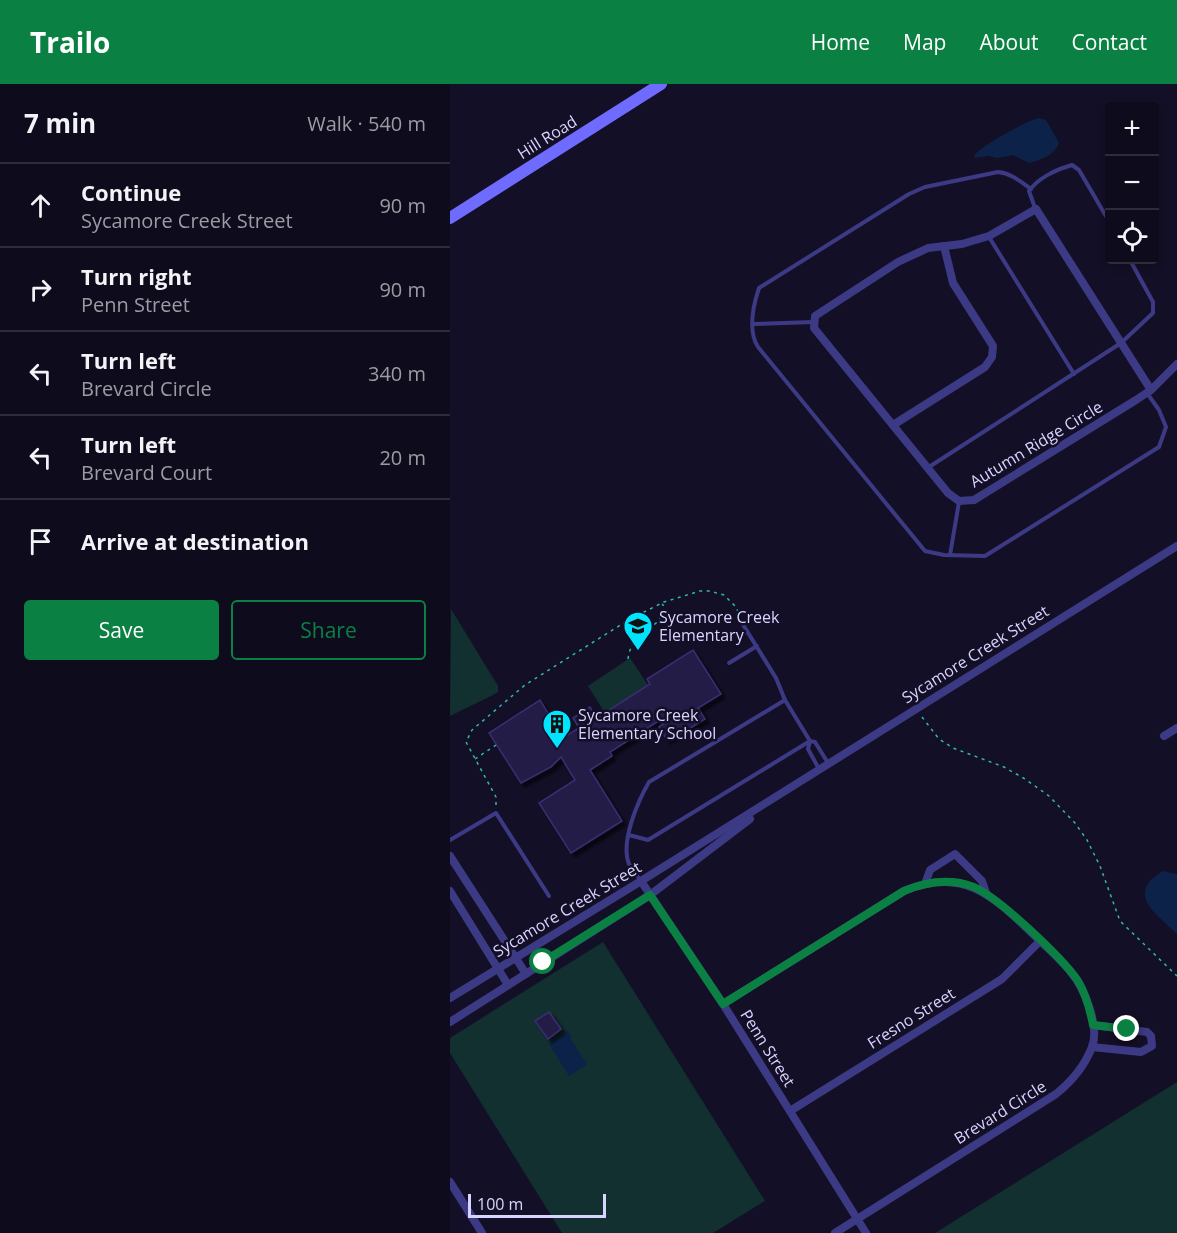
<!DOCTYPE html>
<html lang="en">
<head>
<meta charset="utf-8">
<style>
	:root { --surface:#0e0b1c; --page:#1c1929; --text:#f1f3f6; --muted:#9b9ba3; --line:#2e2b3b; --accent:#0b8043 }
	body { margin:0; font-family:"Open Sans",sans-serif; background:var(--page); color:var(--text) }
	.controls { position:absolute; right:18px; top:18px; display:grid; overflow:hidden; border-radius:6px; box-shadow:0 3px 9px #0003 }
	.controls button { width:54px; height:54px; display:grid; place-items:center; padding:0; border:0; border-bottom:2px solid var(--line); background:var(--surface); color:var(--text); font:30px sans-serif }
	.scale { position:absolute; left:18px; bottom:15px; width:138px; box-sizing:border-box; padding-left:6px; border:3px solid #d9d4ff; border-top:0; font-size:16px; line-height:21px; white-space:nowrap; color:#d9d4ff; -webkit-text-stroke:4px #130f26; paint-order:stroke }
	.stop { position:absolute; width:18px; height:18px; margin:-14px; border:4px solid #0b8043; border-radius:50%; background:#fff }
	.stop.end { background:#0b8043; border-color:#fff; box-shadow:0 2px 6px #0008 }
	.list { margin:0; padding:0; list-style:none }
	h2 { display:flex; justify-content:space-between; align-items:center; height:78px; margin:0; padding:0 24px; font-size:26px }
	h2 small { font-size:20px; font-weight:400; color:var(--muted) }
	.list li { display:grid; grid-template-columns:39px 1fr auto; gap:18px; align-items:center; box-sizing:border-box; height:84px; padding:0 24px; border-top:2px solid var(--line) }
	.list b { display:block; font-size:22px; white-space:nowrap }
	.list p { margin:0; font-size:20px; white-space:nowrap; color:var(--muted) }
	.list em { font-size:20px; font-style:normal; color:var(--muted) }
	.actions { display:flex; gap:12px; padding:18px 24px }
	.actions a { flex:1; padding:14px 0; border:2px solid var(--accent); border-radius:6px; text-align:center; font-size:21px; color:var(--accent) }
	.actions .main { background:var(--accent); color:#fff }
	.icon { flex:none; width:33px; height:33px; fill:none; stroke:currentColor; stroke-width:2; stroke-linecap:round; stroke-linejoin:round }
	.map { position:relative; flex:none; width:727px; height:1149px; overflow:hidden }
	header { display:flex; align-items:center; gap:36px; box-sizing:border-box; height:84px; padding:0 30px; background:var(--accent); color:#fff }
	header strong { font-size:28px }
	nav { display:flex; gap:33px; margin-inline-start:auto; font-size:21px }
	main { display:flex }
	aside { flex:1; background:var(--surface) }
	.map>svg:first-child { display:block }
	.green { fill:#12302f }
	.water { fill:#0c2248 }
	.building { fill:#241b47; stroke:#3b2d73; stroke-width:1.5; filter:url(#shadow) }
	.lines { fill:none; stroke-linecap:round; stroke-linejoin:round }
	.path { stroke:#2fb8b0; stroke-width:1.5; stroke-dasharray:3 4.5; stroke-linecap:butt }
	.lane { stroke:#3d3a85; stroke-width:4 }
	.street { stroke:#3d3a85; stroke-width:8 }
	.secondary { stroke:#6f6bff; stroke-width:12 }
	.route { stroke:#0b8043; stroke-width:8 }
	.labels { text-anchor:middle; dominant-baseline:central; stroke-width:5; stroke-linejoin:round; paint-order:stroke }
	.street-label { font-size:16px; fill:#d9d4ff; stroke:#130f26 }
	.poi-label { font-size:16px; fill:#d9d4ff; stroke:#130f26; text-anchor:start }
</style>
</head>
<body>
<header>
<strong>Trailo</strong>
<nav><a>Home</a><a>Map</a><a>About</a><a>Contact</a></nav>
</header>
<main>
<aside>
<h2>7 min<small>Walk · 540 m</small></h2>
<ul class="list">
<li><svg class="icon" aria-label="ahead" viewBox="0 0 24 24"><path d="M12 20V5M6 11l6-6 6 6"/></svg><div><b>Continue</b><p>Sycamore Creek Street</p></div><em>90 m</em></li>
<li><svg class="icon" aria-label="right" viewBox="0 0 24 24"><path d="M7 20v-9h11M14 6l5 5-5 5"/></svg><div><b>Turn right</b><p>Penn Street</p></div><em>90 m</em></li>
<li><svg class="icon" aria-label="left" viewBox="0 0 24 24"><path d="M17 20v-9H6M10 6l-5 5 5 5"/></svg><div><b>Turn left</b><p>Brevard Circle</p></div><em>340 m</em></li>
<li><svg class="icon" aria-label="left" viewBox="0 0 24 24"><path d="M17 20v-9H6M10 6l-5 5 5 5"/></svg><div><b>Turn left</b><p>Brevard Court</p></div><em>20 m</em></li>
<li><svg class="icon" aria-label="arrive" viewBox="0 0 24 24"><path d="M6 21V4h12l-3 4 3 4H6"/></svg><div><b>Arrive at destination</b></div></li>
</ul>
<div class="actions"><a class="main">Save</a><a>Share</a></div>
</aside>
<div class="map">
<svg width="727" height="1149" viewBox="0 0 727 1149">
	<defs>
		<filter id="shadow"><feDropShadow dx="4" dy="4" stdDeviation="1.5" flood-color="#0009"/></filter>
	</defs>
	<rect width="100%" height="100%" fill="#130f26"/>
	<g class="green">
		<polygon points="1,525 48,602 48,608 41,612 0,632"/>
		<polygon points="180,574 198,601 155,629 138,602"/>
		<polygon points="153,858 315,1117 263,1149 112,1149 0,969 0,954"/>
		<polygon points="727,998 727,1149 485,1149"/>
	</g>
	<g class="water">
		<path d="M 589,34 L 596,36 L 609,59 C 605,71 591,76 579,79 L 563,71 L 547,74 L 538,72 L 525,74 L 524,72 C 527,64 578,36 589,34 Z"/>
		<path d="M 713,787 L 727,790 L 727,850 C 707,830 674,810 713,787 Z"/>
		<polygon points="118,947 122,953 120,954 137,980 119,992 99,960"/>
	</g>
	<g class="building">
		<polygon points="243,566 271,610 248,624 255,635 231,650 230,648 217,656 209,643 213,640 210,636 160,668 162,672 140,686 172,737 121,769 89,719 125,696 111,673 101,683 71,699 39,649 90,616 113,654 129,644 123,634 140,623 147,634 200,600 197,595"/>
		<polygon points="99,928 111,945 98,955 85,937"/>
	</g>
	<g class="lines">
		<g class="path">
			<path d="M 178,575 C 182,544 210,548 215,523 L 212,520"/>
			<polyline points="472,633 489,655 503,664 554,683 575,695 599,712 625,739 637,756 650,782 670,837 727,892"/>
			<polyline points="25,675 46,661"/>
			<polyline points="46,721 46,713 16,658 22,646 75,601 180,535 214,518 250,507 259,507 274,511 286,523 290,533"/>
		</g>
		<g class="lane">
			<path d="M 581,105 C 571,98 561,89 548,88 L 475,103 L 459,110 L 309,204 C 303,222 298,247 308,263 L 475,467 L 494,471 L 535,472 L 709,363 L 716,343 L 709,326 L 697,309"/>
			<path d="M 585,124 L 579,107 C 588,94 607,85 622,81 L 629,86 L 660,139"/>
			<polyline points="539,153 624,290"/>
			<polyline points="303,240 364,238"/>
			<polyline points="479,383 671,259 703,229 703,218 680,176"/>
			<polyline points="500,471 509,418"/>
			<polyline points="292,539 326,594 335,616"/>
			<polyline points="279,579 307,562"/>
			<polyline points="179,751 198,756 360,657 365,658 378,679"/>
			<polyline points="0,756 46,729 99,812"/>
			<path d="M 190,796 C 187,791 182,786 179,780 C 170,758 188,717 199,698 L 335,616 L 360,657 L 358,665 L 369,685"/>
		</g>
		<g class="street">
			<polyline points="701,306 586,125 539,152 512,160 478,164 448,178 365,232 364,244 498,409 509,417 524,416 686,316 701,306 727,280"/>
			<polyline points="443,341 535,283 542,273 543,262 503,199 494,162"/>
			<polyline points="714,652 727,644"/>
			<polyline points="0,772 76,890"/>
			<polyline points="191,797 273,920 416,1149"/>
			<polyline points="475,800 480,786 505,770 532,797 536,809"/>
			<polyline points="0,807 58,901"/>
			<polyline points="0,914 191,797 727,462"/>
			<path d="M 273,920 L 454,807 C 516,781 546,815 588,855 C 599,865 611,876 620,887 C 634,903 650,942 642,963 C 635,981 621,998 606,1010 L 385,1149"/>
			<polyline points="0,938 200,811 300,735"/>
			<polyline points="642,963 691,968 702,962 701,952 697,948 643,941"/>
			<polyline points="340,1027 552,895 590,857"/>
			<polyline points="0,1098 32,1149"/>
		</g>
		<polyline class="secondary" points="0,134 211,0"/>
	</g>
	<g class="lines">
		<path class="route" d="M 93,878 L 200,811 L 273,920 L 454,807 C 476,798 498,794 521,802 C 546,810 613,875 628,897 C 636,910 640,926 643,941 L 677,945"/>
	</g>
	<defs>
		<g id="school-pin" transform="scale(1.5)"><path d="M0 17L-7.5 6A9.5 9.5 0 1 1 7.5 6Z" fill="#00e5ff" stroke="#130f26"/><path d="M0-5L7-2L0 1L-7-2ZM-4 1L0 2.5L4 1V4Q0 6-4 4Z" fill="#111"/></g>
		<g id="building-pin" transform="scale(1.5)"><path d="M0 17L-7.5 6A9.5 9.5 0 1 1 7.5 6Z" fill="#00e5ff" stroke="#130f26"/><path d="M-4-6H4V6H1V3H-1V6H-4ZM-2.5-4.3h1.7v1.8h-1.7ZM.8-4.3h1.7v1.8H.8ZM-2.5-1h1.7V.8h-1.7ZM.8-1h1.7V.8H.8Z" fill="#111"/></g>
	</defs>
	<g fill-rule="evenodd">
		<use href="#school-pin" x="188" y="542"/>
		<use href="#building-pin" x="107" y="640"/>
	</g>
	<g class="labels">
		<g class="street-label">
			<text transform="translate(97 53) rotate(-32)">Hill Road</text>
			<text transform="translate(586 360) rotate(-31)">Autumn Ridge Circle</text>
			<text transform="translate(525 570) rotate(-32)">Sycamore Creek Street</text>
			<text transform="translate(117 825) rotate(-31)">Sycamore Creek Street</text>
			<text transform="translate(461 934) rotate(-32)">Fresno Street</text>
			<text transform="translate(318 964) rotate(58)">Penn Street</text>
			<text transform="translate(550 1028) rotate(-32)">Brevard Circle</text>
		</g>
		<g class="poi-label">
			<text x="209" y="533">Sycamore Creek<tspan x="209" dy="18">Elementary</tspan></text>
			<text x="128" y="631">Sycamore Creek<tspan x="128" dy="18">Elementary School</tspan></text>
		</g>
	</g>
</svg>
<div class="controls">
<button>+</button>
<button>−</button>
<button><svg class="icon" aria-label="locate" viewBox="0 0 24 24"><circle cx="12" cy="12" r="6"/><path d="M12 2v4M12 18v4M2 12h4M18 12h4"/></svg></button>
</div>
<div class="scale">100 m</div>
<div class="stop" style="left:93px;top:878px"></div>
<div class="stop end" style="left:677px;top:945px"></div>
</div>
</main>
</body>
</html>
